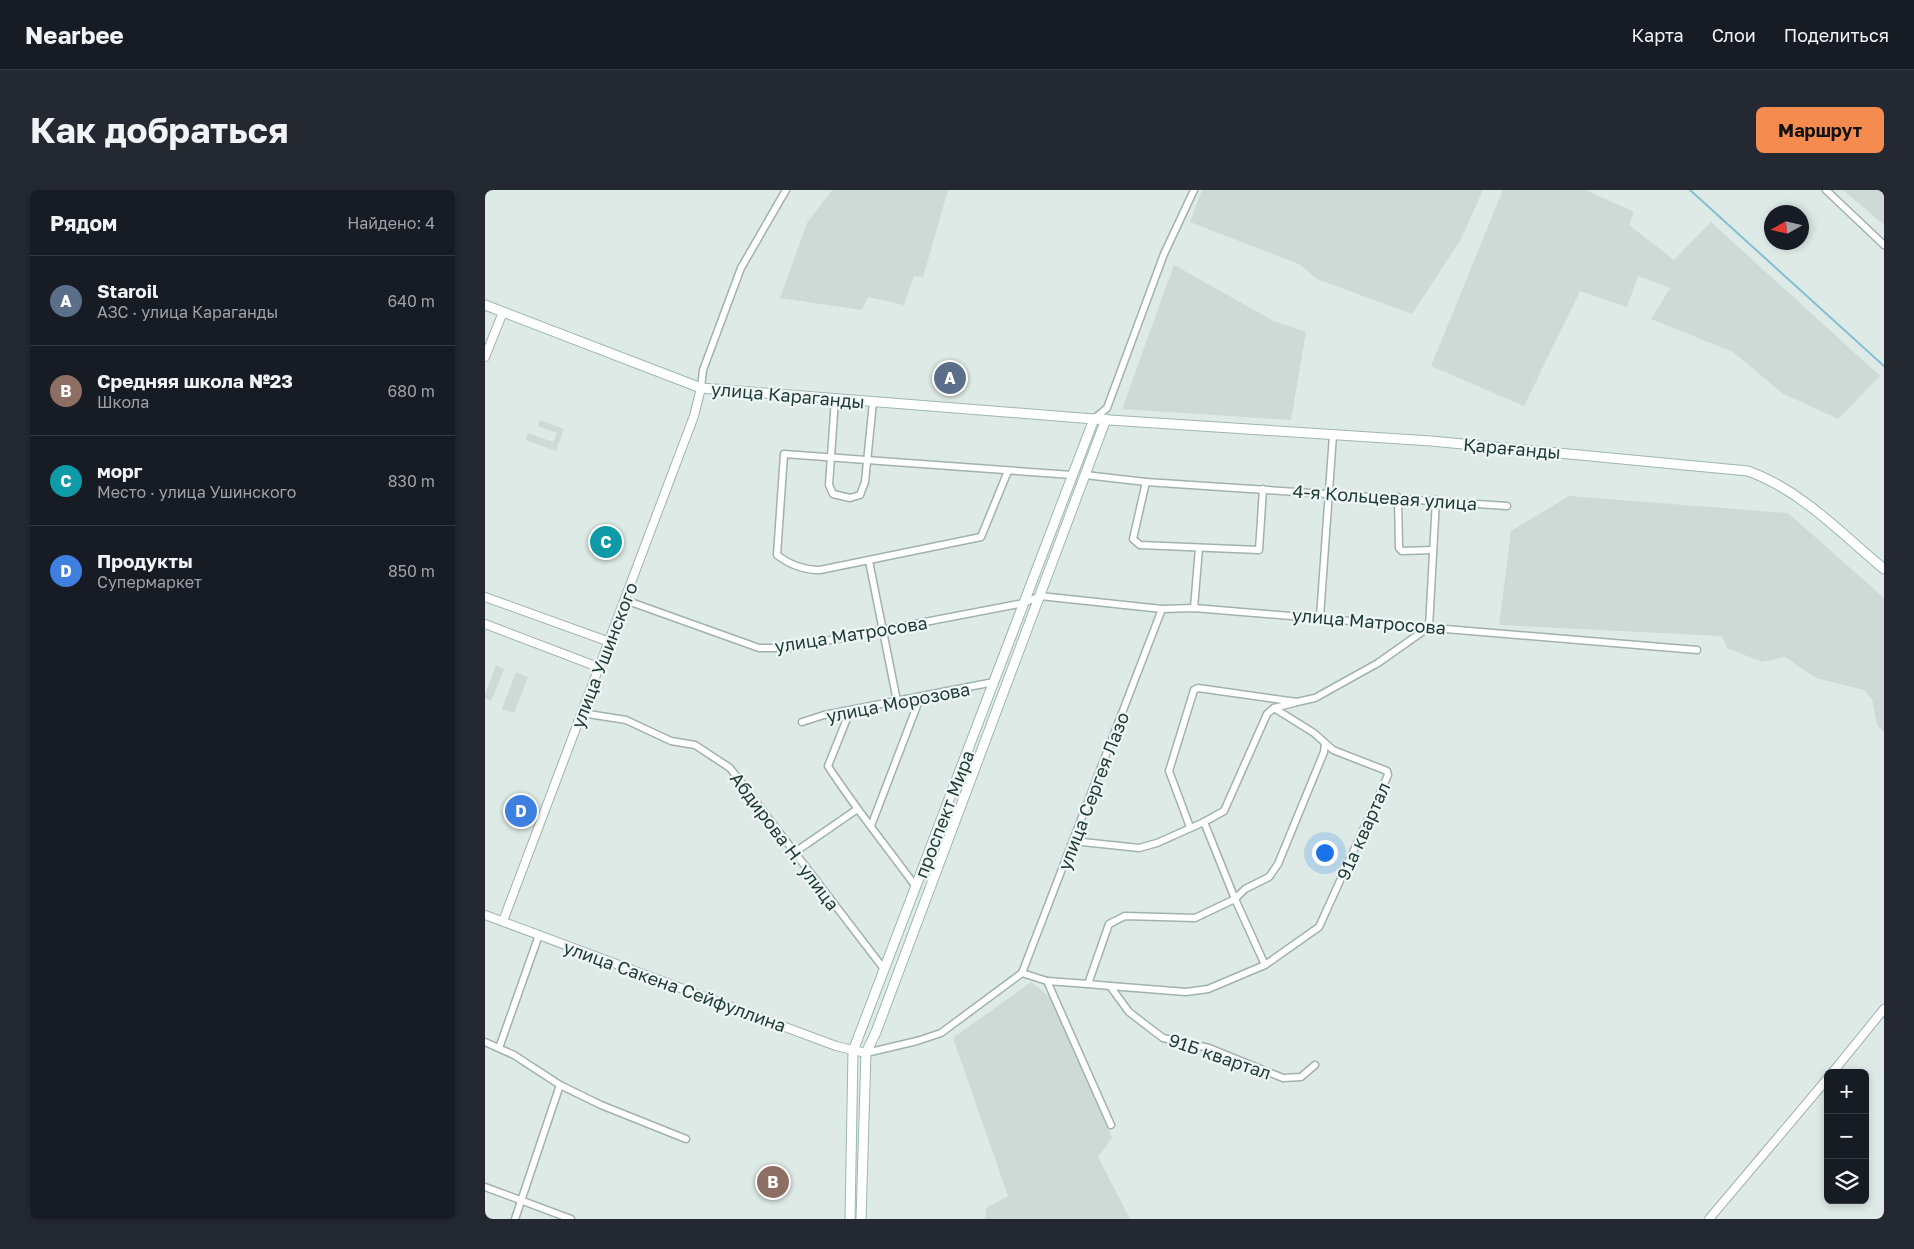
<!DOCTYPE html>
<html lang="ru">
<head>
<meta charset="utf-8">
<style>
	:root { --surface:#171b24; --page:#242831; --text:#f1f3f6; --muted:#9ea1a6; --line:#363941; --accent:#f68b50 }
	body { margin:0; font-family:"Golos Text",sans-serif; background:var(--page); color:var(--text) }
	.controls { position:absolute; right:15px; bottom:15px; display:grid; overflow:hidden; border-radius:8px; box-shadow:0 2px 8px #0003 }
	.controls button { width:45px; height:45px; display:grid; place-items:center; padding:0; border:0; border-bottom:1px solid var(--line); background:var(--surface); color:var(--text); font:25px sans-serif }
	.compass { position:absolute; left:1279px; top:15px; width:45px; height:45px; border-radius:50%; background:var(--surface); box-shadow:0 2px 8px #0003; rotate:262deg }
	.you { position:absolute; left:839px; top:662px; width:18px; height:18px; margin:-12px; border:4px solid #fff; border-radius:50%; background:#1a73e8; box-shadow:0 0 0 8px #1a73e833 }
	.badge { display:grid; place-items:center; width:32px; height:32px; border-radius:50%; background:var(--accent); color:#fff; font-size:16px; font-weight:700 }
	.pin { position:absolute; translate:-50% -50%; border:2px solid #fff; box-shadow:0 1px 5px #0006 }
	.list { margin:0; padding:0; list-style:none }
	h2 { display:flex; justify-content:space-between; align-items:center; height:65px; margin:0; padding:0 20px; font-size:21px }
	h2 small { font-size:16px; font-weight:400; color:var(--muted) }
	.list li { display:grid; grid-template-columns:32px 1fr auto; gap:15px; align-items:center; box-sizing:border-box; height:90px; padding:0 20px; border-top:1px solid var(--line) }
	.list b { display:block; font-size:19px; white-space:nowrap }
	.list p { margin:0; font-size:16px; white-space:nowrap; color:var(--muted) }
	.list em { font-size:16px; font-style:normal; color:var(--muted) }
	.icon { flex:none; width:28px; height:28px; fill:none; stroke:currentColor; stroke-width:2; stroke-linecap:round; stroke-linejoin:round }
	.map { position:relative; flex:none; width:1399px; height:1029px; overflow:hidden; border-radius:8px }
	header { display:flex; align-items:center; gap:30px; box-sizing:border-box; height:70px; padding:0 25px; background:var(--surface); border-bottom:1px solid var(--line) }
	header strong { font-size:24px }
	nav { display:flex; gap:28px; margin-inline-start:auto; font-size:18px }
	.intro { display:flex; align-items:center; justify-content:space-between; box-sizing:border-box; height:120px; padding:0 30px }
	h1 { margin:0; font-size:35px }
	.button { padding:12px 22px; border-radius:8px; background:var(--accent); color:#111; font-size:18px; font-weight:700 }
	main { display:flex; gap:30px; padding:0 30px }
	aside { flex:1; background:var(--surface); border-radius:8px; box-shadow:0 2px 8px #0003 }
	.map>svg:first-child { display:block }
	.built { fill:#cddad5 }
	.lines { fill:none; stroke-linecap:round; stroke-linejoin:round }
	.stream { stroke:#84bed2; stroke-width:2 }
	.minor-casing { stroke:#a1b2ae; stroke-width:9 }
	.tertiary-casing { stroke:#a1b2ae; stroke-width:10 }
	.secondary-casing { stroke:#9db7b0; stroke-width:11 }
	.minor { stroke:#fff; stroke-width:6 }
	.tertiary { stroke:#fff; stroke-width:8 }
	.secondary { stroke:#fff; stroke-width:9 }
	.labels { text-anchor:middle; dominant-baseline:central; stroke-width:4.5; stroke-linejoin:round; paint-order:stroke }
	.street-label { font-size:18px; fill:#1f3b36; stroke:#eff7f4 }
</style>
</head>
<body>
<header>
<strong>Nearbee</strong>
<nav><a>Карта</a><a>Слои</a><a>Поделиться</a></nav>
</header>
<div class="intro"><h1>Как добраться</h1><a class="button">Маршрут</a></div>
<main>
<aside>
<h2>Рядом<small>Найдено: 4</small></h2>
<ul class="list">
<li><span class="badge" style="background:#5c6f8a">A</span><div><b>Staroil</b><p>АЗС · улица Караганды</p></div><em>640 m</em></li>
<li><span class="badge" style="background:#8d6e63">B</span><div><b>Средняя школа №23</b><p>Школа</p></div><em>680 m</em></li>
<li><span class="badge" style="background:#0f9aa8">C</span><div><b>морг</b><p>Место · улица Ушинского</p></div><em>830 m</em></li>
<li><span class="badge" style="background:#3f7fe0">D</span><div><b>Продукты</b><p>Супермаркет</p></div><em>850 m</em></li>
</ul>
</aside>
<div class="map">
<svg width="1399" height="1029" viewBox="0 0 1399 1029">
	<rect width="100%" height="100%" fill="#deeae6"/>
	<g class="built">
		<polygon points="347,0 463,0 438,87 429,86 419,115 383,107 377,120 295,108 322,33"/>
		<polygon points="717,0 998,0 976,49 927,124 832,89 816,75 705,32"/>
		<polygon points="1018,0 1101,0 1149,22 1144,35 1189,70 1226,32 1395,186 1353,229 1297,203 1248,162 1166,129 1185,98 1153,86 1142,117 1095,101 1039,216 946,176"/>
		<polygon points="1358,0 1399,0 1399,35"/>
		<polygon points="689,75 789,131 821,142 806,230 637,219"/>
		<polygon points="55,230 79,239 71,261 40,250 43,243 68,252 72,243 53,236"/>
		<polygon points="1084,306 1303,323 1399,408 1399,542 1392,535 1387,509 1379,500 1331,488 1300,467 1277,472 1242,458 1237,446 1014,435 1026,341"/>
		<polygon points="11,475 19,479 6,511 0,508 0,504"/>
		<polygon points="31,482 43,487 29,523 17,519"/>
		<polygon points="546,792 565,807 627,948 613,967 645,1029 500,1029 501,1018 523,1006 468,848"/>
	</g>
	<g class="lines">
		<polyline class="stream" points="1205,0 1399,176"/>
		<g class="minor-casing">
			<g id="minor">
				<polyline points="1341,0 1399,55"/>
				<polyline points="216,198 218,180 256,78 301,0"/>
				<polyline points="350,209 344,295 348,304 365,308 375,305 380,292 388,212"/>
				<polyline points="609,229 622,218 679,64 709,0"/>
				<path d="M 523,281 L 496,347 L 335,380 C 318,380 305,375 292,365 L 299,264 L 587,285"/>
				<polyline points="600,285 661,292 1022,316"/>
				<polyline points="661,292 648,349 655,355 774,360 778,299"/>
				<polyline points="913,307 914,358 917,361 948,360"/>
				<polyline points="384,371 412,511"/>
				<polyline points="140,410 274,458 304,458 539,413 555,406 677,419 709,418 1212,460"/>
				<polyline points="709,418 714,358"/>
				<polyline points="835,427 848,245"/>
				<path d="M 365,521 L 343,576 C 370,618 402,657 431,697"/>
				<polyline points="97,523 141,530 186,551 210,555 245,578 399,779"/>
				<polyline points="317,532 339,525 509,492"/>
				<polyline points="719,632 739,621 782,524 789,518 809,513"/>
				<polyline points="386,636 435,508"/>
				<polyline points="705,637 684,581 709,500 713,498 812,512 830,508 893,473 944,437 951,310"/>
				<polyline points="588,651 654,658 672,653 719,632 750,709 780,775"/>
				<polyline points="310,662 371,620"/>
				<polyline points="562,791 603,794"/>
				<polyline points="625,796 701,802 723,799 780,775 834,737 903,585 902,581 848,560 829,543 789,518"/>
				<polyline points="0,852 29,865 75,895 116,915 201,949"/>
				<polyline points="14,858 54,745"/>
				<polyline points="381,863 432,851 456,843 537,783"/>
				<polyline points="830,875 816,887 798,888 724,858 678,848 644,822 625,796 603,794 624,734 640,726 710,728 750,709 760,699 784,687 793,674 839,562 840,553"/>
				<polyline points="626,935 562,791 537,783 677,419"/>
				<polyline points="0,997 86,1029"/>
				<polyline points="30,1029 75,895"/>
			</g>
		</g>
		<g class="tertiary-casing">
			<g id="tertiary">
				<polyline points="0,167 18,122"/>
				<polyline points="0,407 122,451"/>
				<polyline points="0,434 113,477"/>
				<polyline points="0,725 351,856 381,863"/>
				<polyline points="18,731 209,226 216,198"/>
				<polyline points="1347,883 1399,819"/>
				<polyline points="1224,1029 1343,888"/>
			</g>
		</g>
		<g class="secondary-casing">
			<g id="secondary">
				<path d="M 0,115 L 216,198 L 609,229 L 946,251 L 1263,281 C 1316,300 1357,344 1399,379"/>
				<polyline points="365,1029 368,861 609,229"/>
				<polyline points="376,1029 381,863 391,842 621,229"/>
			</g>
		</g>
		<use href="#minor" class="minor"/>
		<use href="#tertiary" class="tertiary"/>
		<use href="#secondary" class="secondary"/>
	</g>
	<g class="labels">
		<g class="street-label">
			<text transform="translate(303 205) rotate(5)">улица Караганды</text>
			<text transform="translate(1027 258) rotate(5)">Қарағанды</text>
			<text transform="translate(900 307) rotate(4)">4-я Кольцевая улица</text>
			<text transform="translate(884 431) rotate(5)">улица Матросова</text>
			<text transform="translate(366 444) rotate(-9)">улица Матросова</text>
			<text transform="translate(119 465) rotate(-69)">улица Ушинского</text>
			<text transform="translate(413 512) rotate(-11)">улица Морозова</text>
			<text transform="translate(608 601) rotate(-69)">улица Сергея Лазо</text>
			<text transform="translate(459 624) rotate(-69)">проспект Мира</text>
			<text transform="translate(878 641) rotate(-66)">91а квартал</text>
			<text transform="translate(300 651) rotate(53)">Абдирова Н. улица</text>
			<text transform="translate(190 796) rotate(20)">улица Сакена Сейфуллина</text>
			<text transform="translate(735 866) rotate(19)">91Б квартал</text>
		</g>
	</g>
</svg>
<div class="controls">
<button>+</button>
<button>−</button>
<button><svg class="icon" aria-label="layers" viewBox="0 0 24 24"><path d="M12 4l9 5-9 5-9-5zM3 14l9 5 9-5"/></svg></button>
</div>
<svg class="compass" viewBox="-18 -18 36 36"><path d="M0-13l5 13h-10z" fill="#e53935"/><path d="M0 13l5-13h-10z" fill="#9ea1a6"/></svg>
<div class="you"></div>
<div class="pin badge" style="left:465px;top:188px;background:#5c6f8a">A</div>
<div class="pin badge" style="left:288px;top:992px;background:#8d6e63">B</div>
<div class="pin badge" style="left:121px;top:352px;background:#0f9aa8">C</div>
<div class="pin badge" style="left:36px;top:621px;background:#3f7fe0">D</div>
</div>
</main>
</body>
</html>
